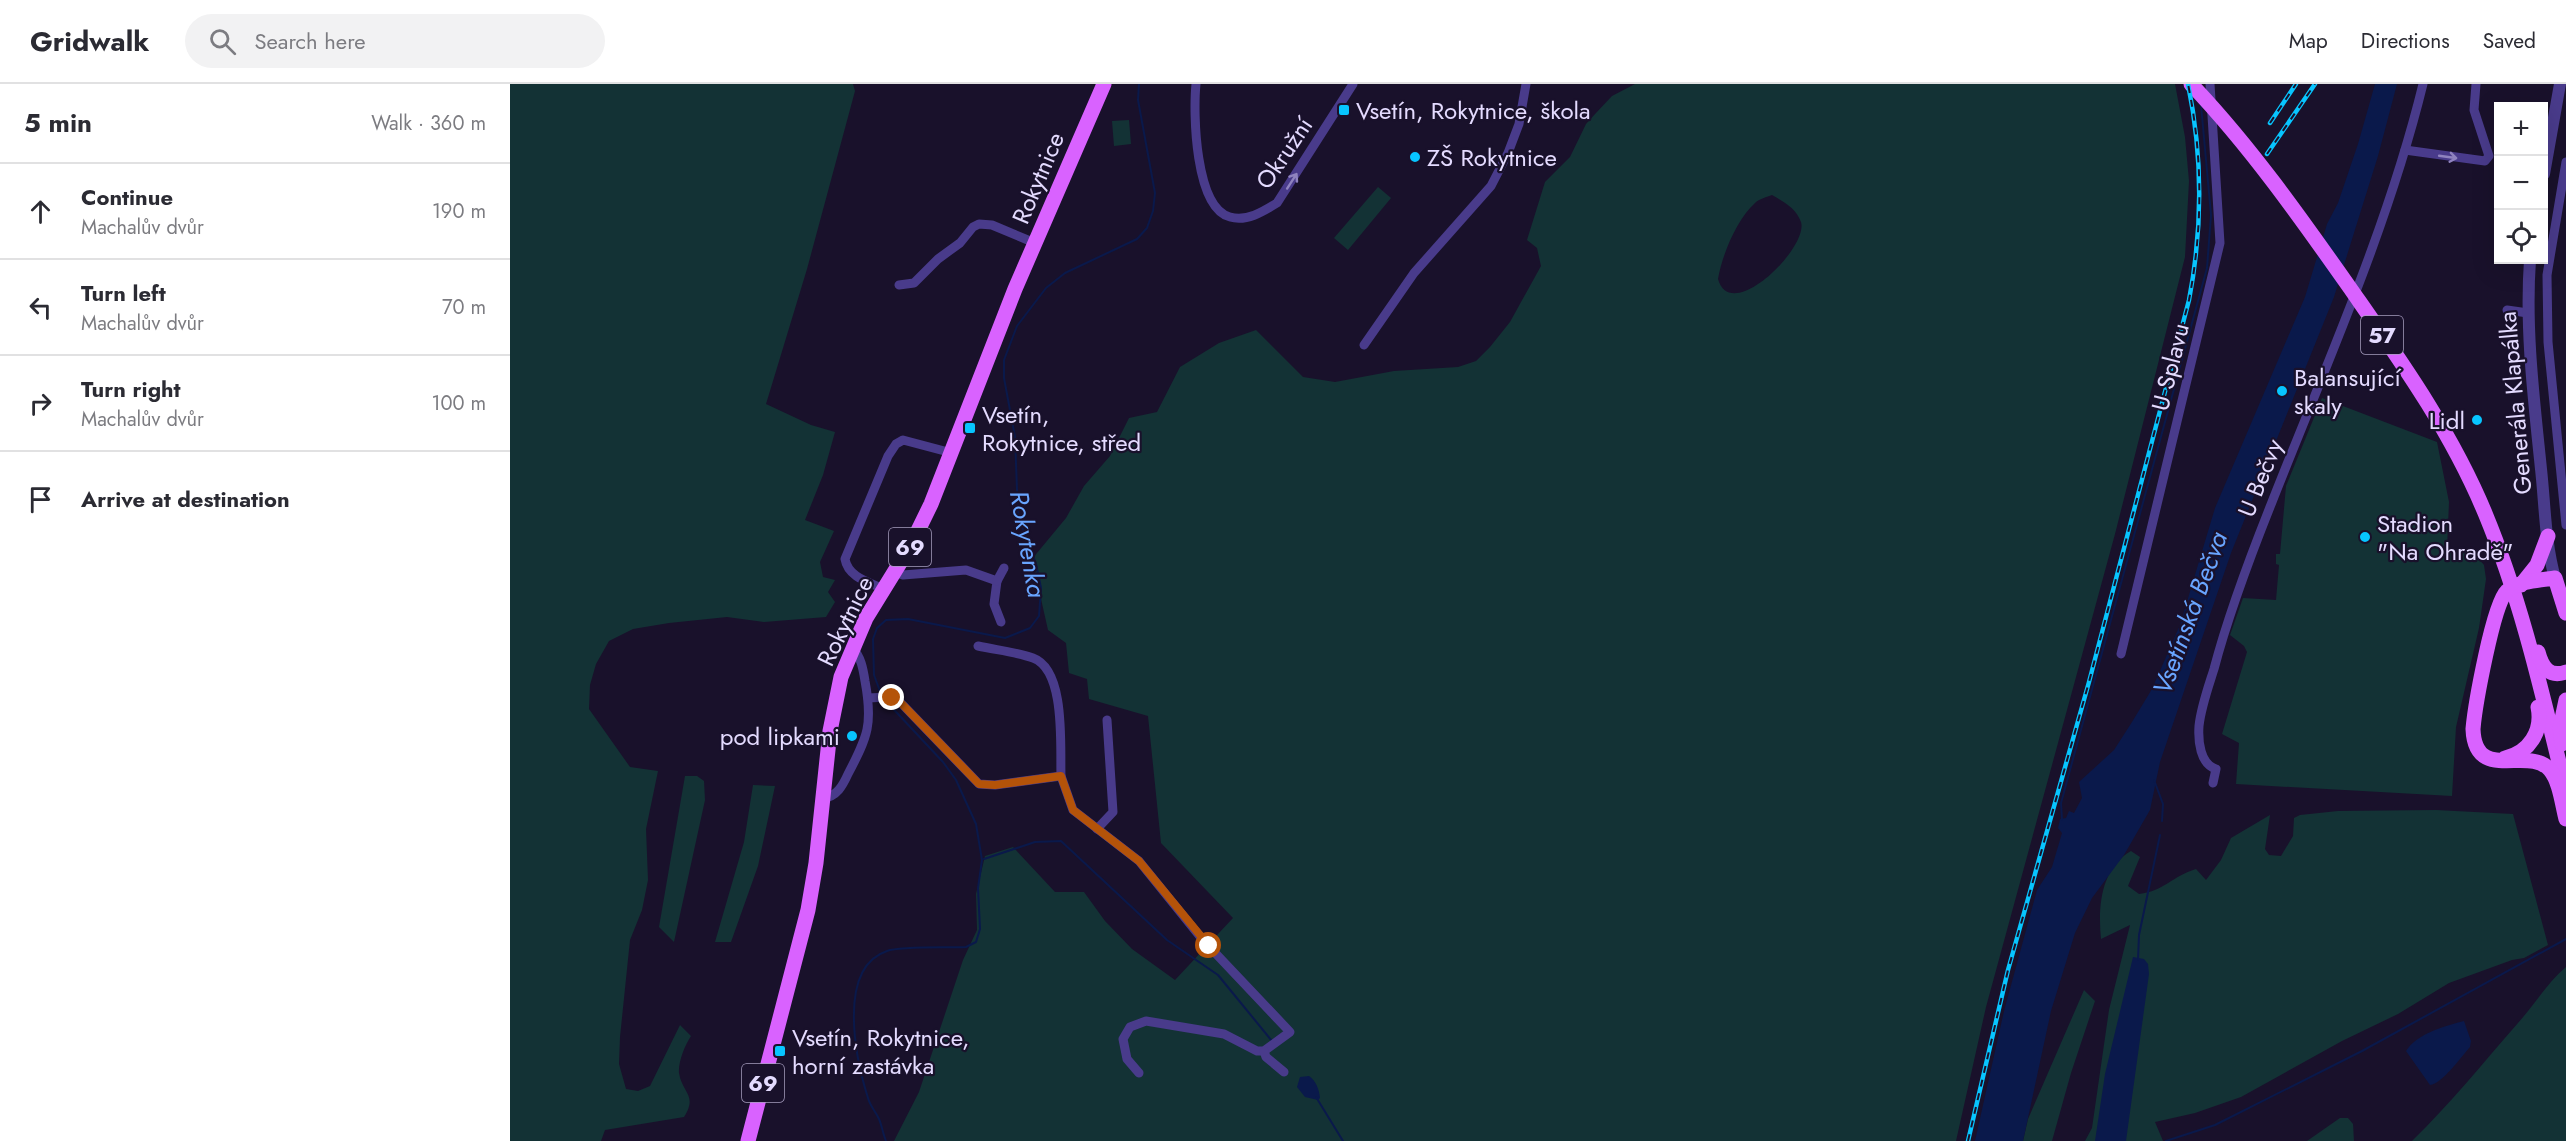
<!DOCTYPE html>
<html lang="en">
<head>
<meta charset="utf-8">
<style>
	:root { --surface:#fff; --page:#f2f2f3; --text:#2b2b33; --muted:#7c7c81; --line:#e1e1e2 }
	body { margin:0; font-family:Jost,sans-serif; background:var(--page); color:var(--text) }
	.controls { position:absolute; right:18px; top:18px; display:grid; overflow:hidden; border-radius:0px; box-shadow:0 6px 24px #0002 }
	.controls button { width:54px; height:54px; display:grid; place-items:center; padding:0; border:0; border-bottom:2px solid var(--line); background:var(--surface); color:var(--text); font:30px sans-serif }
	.stop { position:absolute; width:18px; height:18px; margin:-14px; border:4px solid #b45309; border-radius:50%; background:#fff }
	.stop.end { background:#b45309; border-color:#fff; box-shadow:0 2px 6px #0008 }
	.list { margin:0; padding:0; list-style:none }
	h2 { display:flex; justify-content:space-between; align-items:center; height:78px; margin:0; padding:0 24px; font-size:26px }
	h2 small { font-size:20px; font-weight:400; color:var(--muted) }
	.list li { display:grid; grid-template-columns:39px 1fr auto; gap:18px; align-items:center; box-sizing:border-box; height:96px; padding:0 24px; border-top:2px solid var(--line) }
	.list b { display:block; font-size:22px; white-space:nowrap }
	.list p { margin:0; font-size:20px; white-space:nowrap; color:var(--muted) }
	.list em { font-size:20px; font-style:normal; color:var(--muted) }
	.icon { flex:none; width:33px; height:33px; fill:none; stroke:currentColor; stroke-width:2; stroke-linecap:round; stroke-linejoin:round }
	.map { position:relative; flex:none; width:2056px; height:1057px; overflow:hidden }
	header { display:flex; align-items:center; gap:36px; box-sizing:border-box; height:84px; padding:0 30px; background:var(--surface); border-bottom:2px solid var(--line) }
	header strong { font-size:28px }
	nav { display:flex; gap:33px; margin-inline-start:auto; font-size:21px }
	.search { width:420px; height:54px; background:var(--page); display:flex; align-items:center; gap:15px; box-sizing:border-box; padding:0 21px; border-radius:33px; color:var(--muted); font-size:22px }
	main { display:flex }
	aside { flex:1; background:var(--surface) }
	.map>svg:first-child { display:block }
	.green { fill:#133235; fill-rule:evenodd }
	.water { fill:#0a194b }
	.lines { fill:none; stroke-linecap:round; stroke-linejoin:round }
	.stream { stroke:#0a194b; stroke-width:2 }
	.minor { stroke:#493b8b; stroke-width:9 }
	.tertiary { stroke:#493b8b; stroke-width:12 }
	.primary { stroke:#d962ff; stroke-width:15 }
	.rail-casing { stroke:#07c5ff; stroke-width:4.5 }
	.rail { stroke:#19112b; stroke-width:2; stroke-dasharray:7; stroke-linecap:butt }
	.oneway { stroke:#8f83bf }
	.route { stroke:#b45309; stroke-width:8 }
	.poi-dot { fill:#07c5ff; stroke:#19112b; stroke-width:2 }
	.labels { text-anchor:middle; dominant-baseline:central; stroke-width:4.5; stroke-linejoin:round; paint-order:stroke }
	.shield { fill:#19112b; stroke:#a79ebf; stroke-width:1.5 }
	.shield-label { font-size:22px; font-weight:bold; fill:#e4dbff }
	.poi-label { font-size:24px; fill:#e4dbff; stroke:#19112b; text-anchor:start }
	.street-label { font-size:24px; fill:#e4dbff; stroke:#19112b }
	.water-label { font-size:26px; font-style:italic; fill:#69a5ff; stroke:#19112b }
</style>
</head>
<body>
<header>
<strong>Gridwalk</strong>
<div class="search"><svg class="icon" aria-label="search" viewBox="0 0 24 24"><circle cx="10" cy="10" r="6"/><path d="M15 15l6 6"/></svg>Search here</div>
<nav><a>Map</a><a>Directions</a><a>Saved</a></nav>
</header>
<main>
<aside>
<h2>5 min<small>Walk · 360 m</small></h2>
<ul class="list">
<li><svg class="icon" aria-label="ahead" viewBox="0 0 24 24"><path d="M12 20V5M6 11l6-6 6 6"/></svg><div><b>Continue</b><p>Machalův dvůr</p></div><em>190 m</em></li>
<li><svg class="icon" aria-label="left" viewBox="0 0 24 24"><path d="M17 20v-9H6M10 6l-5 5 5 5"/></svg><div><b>Turn left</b><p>Machalův dvůr</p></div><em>70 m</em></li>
<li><svg class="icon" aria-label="right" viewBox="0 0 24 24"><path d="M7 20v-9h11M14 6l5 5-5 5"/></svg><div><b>Turn right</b><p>Machalův dvůr</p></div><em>100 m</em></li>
<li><svg class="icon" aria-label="arrive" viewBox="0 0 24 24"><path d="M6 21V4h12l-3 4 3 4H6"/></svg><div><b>Arrive at destination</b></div></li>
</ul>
</aside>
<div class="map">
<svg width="2056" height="1057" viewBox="0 0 2056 1057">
	<rect width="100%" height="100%" fill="#19112b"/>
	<g class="green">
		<path d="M 0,0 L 343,0 L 345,7 L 297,185 L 256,320 L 301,341 L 325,348 L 313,391 L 295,436 L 324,447 L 310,478 L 313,493 L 325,496 L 318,508 L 325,518 L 316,533 L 254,538 L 217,533 L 159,539 L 123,545 L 99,557 L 86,580 L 80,601 L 79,625 L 120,683 L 148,687 L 136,745 L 138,796 L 132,826 L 120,856 L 110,953 L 109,980 L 116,1005 L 128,1007 L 140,1002 L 170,941 L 181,952 C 175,961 168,978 169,989 C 172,1009 188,1011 174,1033 L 95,1046 L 91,1057 L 0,1057 Z"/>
		<path d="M 1125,0 L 1665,0 L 1675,53 L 1679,97 L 1675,173 L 1605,450 L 1476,923 L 1446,1057 L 384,1057 L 409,1008 L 453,876 L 467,846 L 466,810 L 475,772 L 503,763 L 545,808 L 574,808 L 595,837 L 622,865 L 665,896 L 723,834 L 651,759 L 638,632 L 579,615 L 577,595 L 559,589 L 556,559 L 538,546 L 522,475 L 556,434 L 574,402 L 600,372 L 619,334 L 647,328 L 670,283 L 709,259 L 746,246 L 793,293 L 825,298 L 884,287 L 948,283 L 966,277 L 980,263 L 1000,238 L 1031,182 L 1027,164 L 1017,156 L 1035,98 L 1060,73 L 1076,40 L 1086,29 L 1102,12 ZM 1262,111 C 1274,118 1286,124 1291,138 C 1299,163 1221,241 1208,195 C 1212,171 1227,135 1245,119 C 1249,115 1257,113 1262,111 Z"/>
		<polygon points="619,36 621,60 604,62 602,37"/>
		<polygon points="868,103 881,114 838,166 824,154"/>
		<polygon points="1812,314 1927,358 1939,418 1937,465 1961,466 1974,481 1976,495 1969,544 1946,643 1942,712 1726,700 1729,659 1712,650 1737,568 1734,562 1720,551 1733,514 1766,516 1769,481 1766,480 1766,470 1770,470 1776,402"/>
		<polygon points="175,692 187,692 194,697 195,716 164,858 149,843"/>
		<polygon points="243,701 265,702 248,782 221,858 205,858 234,758"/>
		<path d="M 1926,726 L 2003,730 L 2038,861 L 2014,874 L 2002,876 L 1939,899 L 1888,930 L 1832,957 L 1731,1013 L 1685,1029 L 1645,1038 L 1653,1057 L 1575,1057 L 1582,1044 L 1599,926 L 1620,841 L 1591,855 C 1588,824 1590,785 1621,767 L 1630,773 L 1618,802 L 1629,810 C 1655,807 1662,792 1686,785 L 1696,796 L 1711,776 L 1721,754 L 1760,731 L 1755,765 L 1759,771 L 1771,772 L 1783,752 L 1784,734 L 1790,731 L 1828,727 Z"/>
		<path d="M 2056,883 L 2056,1057 L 1902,1057 C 1940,1020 1973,979 2008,939 C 2025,920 2037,899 2056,883 Z"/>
		<polygon points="1574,906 1585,917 1561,989 1542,1057 1513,1057 1518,1035"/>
		<polygon points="1830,1034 1838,1034 1843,1040 1844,1057 1797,1057"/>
	</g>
	<g class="water">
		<polygon points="1865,0 1887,0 1868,72 1824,213 1721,469 1650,678 1640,726 1614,771 1582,814 1565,849 1541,927 1513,1057 1465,1057 1494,927 1527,806 1542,783 1552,749 1548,744 1550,735 1556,734 1559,727 1564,729 1572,714 1569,698 1604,666 1622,638 1642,605 1670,541 1705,424 1795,213 1817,140 1828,119 1848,60"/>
		<polygon points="1623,873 1634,875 1638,880 1639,890 1616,1057 1585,1057 1595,990"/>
		<path d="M 1954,937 L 1961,957 L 1960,963 C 1951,973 1932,1000 1920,1001 L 1896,967 C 1907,950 1934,942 1954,937 Z"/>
		<path d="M 799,992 C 806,997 809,1005 810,1014 L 808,1016 L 795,1013 L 787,1003 L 790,993 Z"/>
	</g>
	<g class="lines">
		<g class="stream">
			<polyline points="371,610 364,591 363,555 367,544 376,536 398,535 495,554 520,544 529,532 531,504 526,480 508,432 505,353 494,294 494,276 507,242 536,204 555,189 627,155 637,144 643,127 645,109 628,16 629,0"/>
			<path d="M 374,615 L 433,678 L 446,696 L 466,740 L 472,776 L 468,804 L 470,845 L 466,858 L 456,863 C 439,864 391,862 377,867 C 326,884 346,976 358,1014 C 360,1022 366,1028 369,1035 C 372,1042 373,1050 376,1057"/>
			<polyline points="1644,696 1653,720 1652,737"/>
			<polyline points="1552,736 1551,719 1697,184 1701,131 1691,21"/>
			<polyline points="474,775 525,758 551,757 657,856 708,891 762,957"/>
			<polyline points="1628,876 1629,851 1650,751"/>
			<polyline points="806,1013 833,1057"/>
			<polyline points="1656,1057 1705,1041 1852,967 2056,855"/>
		</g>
		<g class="minor">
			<path d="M 686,0 C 683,29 685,124 720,133 C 737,138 754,127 767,119 L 843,0"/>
			<polyline points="1895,66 1975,77 1979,72 1964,26 1966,0"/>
			<polyline points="2056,78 2037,191 2038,258 2056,441"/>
			<polyline points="389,201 404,199 428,175 450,159 463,143 469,140 482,141 525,159"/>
			<polyline points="1997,226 2018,229"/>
			<polyline points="854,261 904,189 981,102 998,69 1009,40 1016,0"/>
			<polyline points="385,488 393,491 456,486 487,497 484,520 491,538"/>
			<polyline points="487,497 494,484"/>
			<path d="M 374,505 C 358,498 338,493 335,475 L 378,372 L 386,360 L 393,356 L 442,369"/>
			<path d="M 468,562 C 486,566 506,568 523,574 C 556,586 550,662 551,692"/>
			<polyline points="1611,570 1710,159 1700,0"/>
			<polyline points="358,614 379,613 391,619 469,700 485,701 551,692 563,726 629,777 692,855 780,948 754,967 747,967 714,950 636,937 620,943 613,955 617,975 629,989"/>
			<path d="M 1703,699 L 1706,685 C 1690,680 1688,657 1689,642 C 1691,623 1698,604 1704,585 C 1719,528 1740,473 1762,418 C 1816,281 1878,143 1913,0"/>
			<path d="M 313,714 C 327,713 333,701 338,690 C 358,652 363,640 355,597 C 353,584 351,573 342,563"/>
			<polyline points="587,745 603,728 597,636"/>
			<polyline points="754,967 756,973 774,988"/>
		</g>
		<g class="tertiary">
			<polyline points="2034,90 2050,0"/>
			<path d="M 2020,176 C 2015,245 2024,316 2031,385 C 2035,421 2035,459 2045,494"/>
		</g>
		<g class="primary">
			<path d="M 1681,0 C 1740,62 1790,133 1840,204 C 1890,276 1941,347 1975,429 C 2012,518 2033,613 2056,707"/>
			<polyline points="2011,501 2027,481 2038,452"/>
			<path d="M 2056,529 L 2045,494 C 2031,496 2007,497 1997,507 C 1983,520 1965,622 1963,645 C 1965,700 2019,661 2040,686 C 2050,698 2052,720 2056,735"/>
			<path d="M 2028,568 C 2032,583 2039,594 2056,588"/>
			<polyline points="2052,660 2050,644 2056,616"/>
			<path d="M 1995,674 C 2019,669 2033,647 2028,623"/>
			<polyline points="238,1057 298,826 306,779 320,647 331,593 356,534 401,461 421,420 505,205 594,0"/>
		</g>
		<g class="rail-casing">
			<g id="rail">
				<polyline points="1760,39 1786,0"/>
				<polyline points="1757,70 1805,0"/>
				<path d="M 1458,1057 L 1498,886 L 1579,598 L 1679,216 C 1693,143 1693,73 1678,0"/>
			</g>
		</g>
		<use href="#rail" class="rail"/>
	</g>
	<defs><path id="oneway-shaft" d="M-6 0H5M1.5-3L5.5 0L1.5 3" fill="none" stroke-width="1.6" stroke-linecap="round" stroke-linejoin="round" transform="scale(1.5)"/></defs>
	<g class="oneway">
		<use href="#oneway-shaft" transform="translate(1938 73) rotate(8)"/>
		<use href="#oneway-shaft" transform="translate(782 97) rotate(-57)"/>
	</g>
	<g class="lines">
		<polyline class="route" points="382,614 391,619 469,700 485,701 551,692 563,726 629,777 699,862"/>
	</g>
	<g class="poi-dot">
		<rect x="828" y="20" width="12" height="12" rx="3"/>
		<circle cx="905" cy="73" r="6"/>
		<circle cx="1772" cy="307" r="6"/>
		<circle cx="1967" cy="336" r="6"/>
		<rect x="454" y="338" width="12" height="12" rx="3"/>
		<circle cx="1855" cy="453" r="6"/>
		<circle cx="342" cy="652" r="6"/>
		<rect x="264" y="961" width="12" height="12" rx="3"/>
	</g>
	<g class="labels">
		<g class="shield">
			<rect x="1851" y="232" width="42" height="38" rx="4.5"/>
			<rect x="379" y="444" width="42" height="38" rx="4.5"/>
			<rect x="232" y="980" width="42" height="38" rx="4.5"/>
		</g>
		<g class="shield-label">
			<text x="1872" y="251">57</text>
			<text x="400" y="463">69</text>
			<text x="253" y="999">69</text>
		</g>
		<g class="poi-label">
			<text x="846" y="26">Vsetín, Rokytnice, škola</text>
			<text x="917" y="73">ZŠ Rokytnice</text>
			<text x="1784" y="293">Balansující<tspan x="1784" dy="28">skaly</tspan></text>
			<text x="472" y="330">Vsetín,<tspan x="472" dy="28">Rokytnice, střed</tspan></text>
			<text x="1955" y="336" text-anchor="end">Lidl</text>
			<text x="1867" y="439">Stadion<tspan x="1867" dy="28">"Na Ohradě"</tspan></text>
			<text x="330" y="652" text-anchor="end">pod lipkami</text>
			<text x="282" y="953">Vsetín, Rokytnice,<tspan x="282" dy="28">horní zastávka</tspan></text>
		</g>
		<g class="street-label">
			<text transform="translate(774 69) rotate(-56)">Okružní</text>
			<text transform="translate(528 94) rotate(-67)">Rokytnice</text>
			<text transform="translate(1660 283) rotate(-76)">U Splavu</text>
			<text transform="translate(2005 319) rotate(-95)">Generála Klapálka</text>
			<text transform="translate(1750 394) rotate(-68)">U Bečvy</text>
			<text transform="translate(335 537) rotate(-64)">Rokytnice</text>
		</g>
		<g class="water-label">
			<text transform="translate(518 460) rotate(80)">Rokytenka</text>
			<text transform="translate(1680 529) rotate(-70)">Vsetínská Bečva</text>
		</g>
	</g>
</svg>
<div class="controls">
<button>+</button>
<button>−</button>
<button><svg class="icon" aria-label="locate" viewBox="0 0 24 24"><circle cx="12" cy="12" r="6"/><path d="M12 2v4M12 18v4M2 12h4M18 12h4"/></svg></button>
</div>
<div class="stop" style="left:699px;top:862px"></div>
<div class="stop end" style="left:382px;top:614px"></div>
</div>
</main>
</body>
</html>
